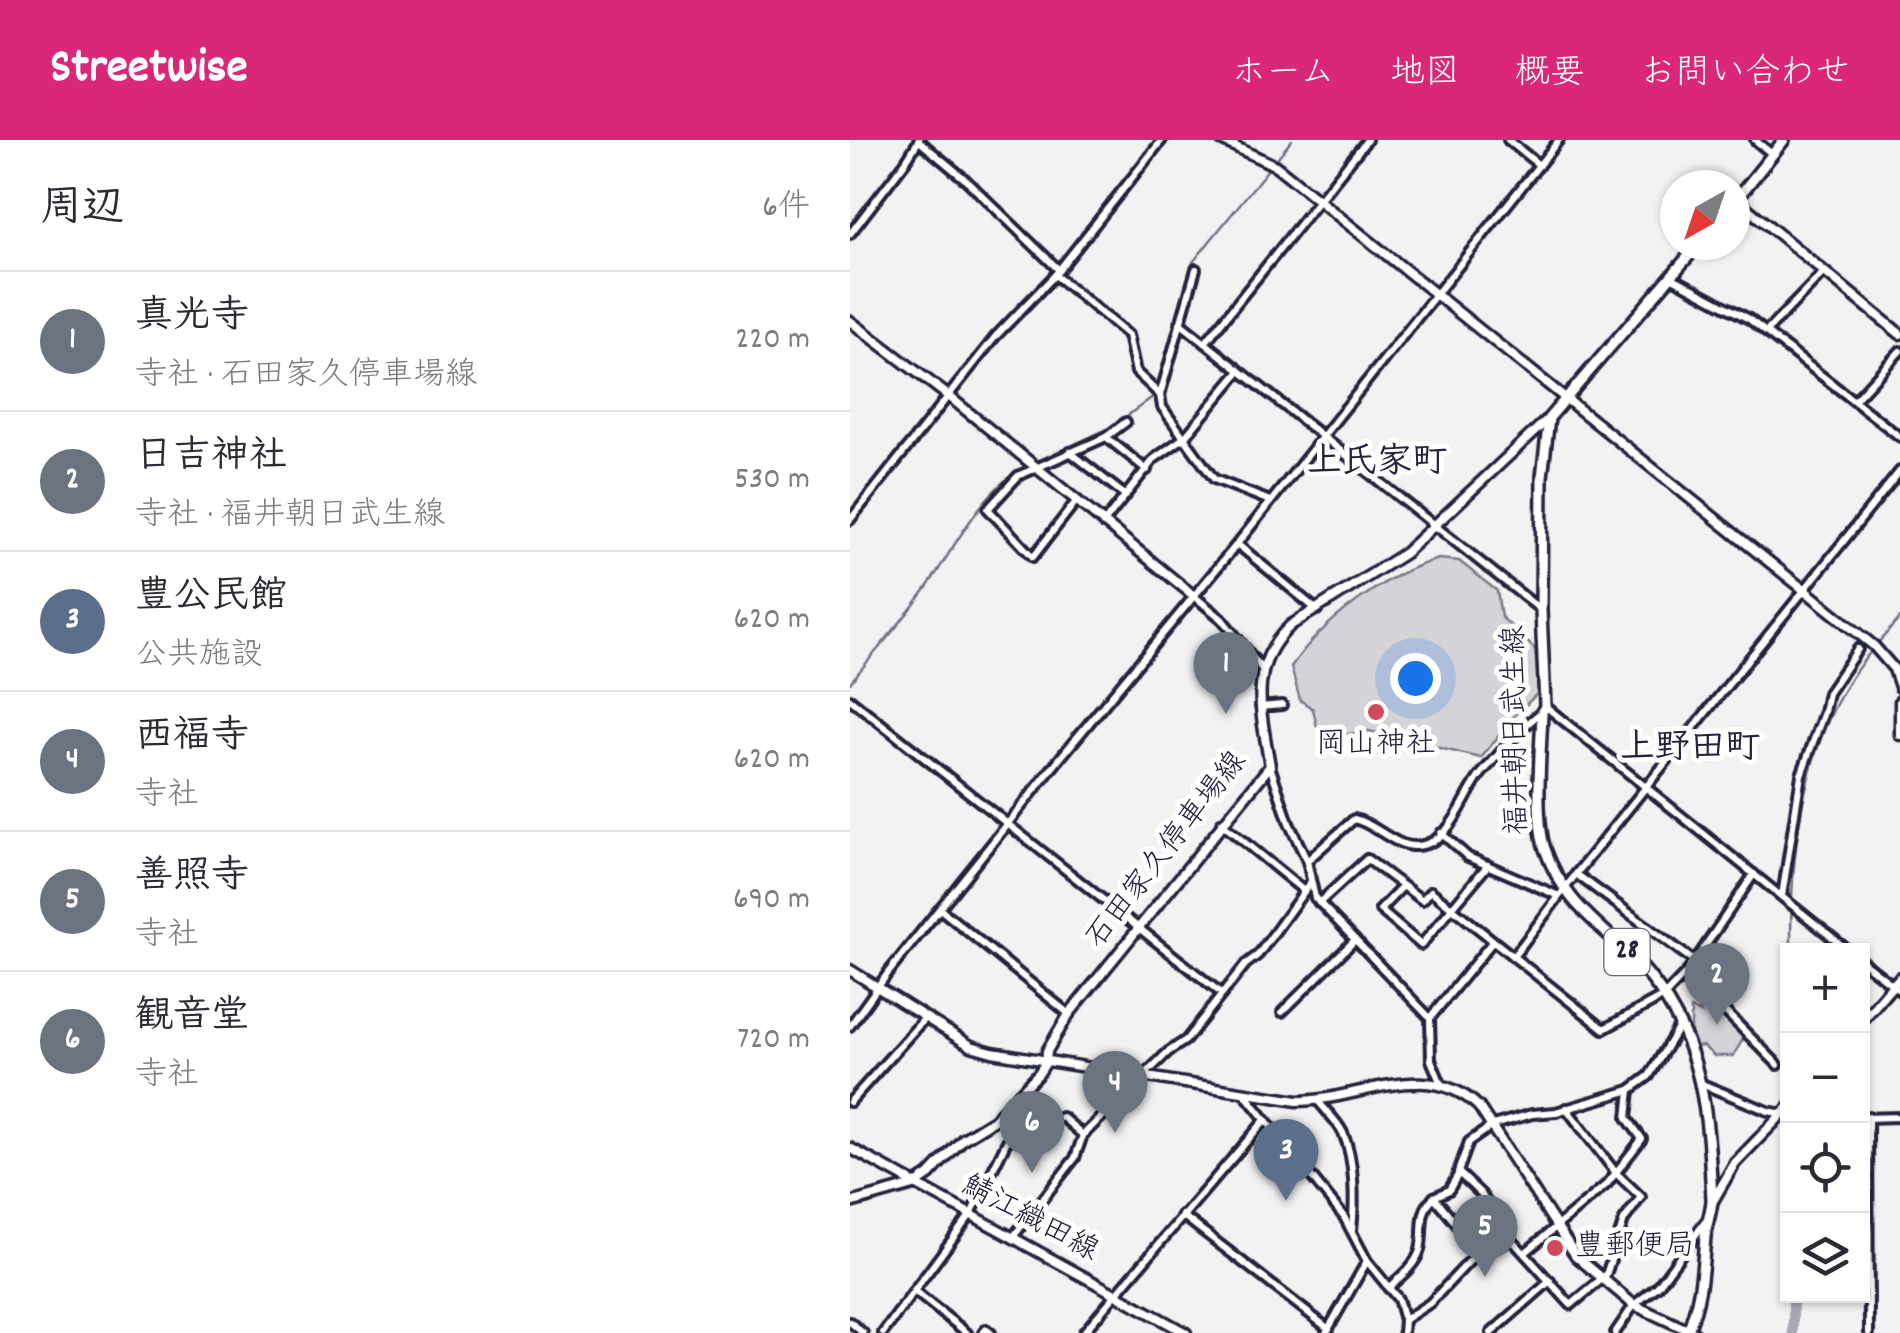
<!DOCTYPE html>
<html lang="ja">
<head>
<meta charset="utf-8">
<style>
	:root { --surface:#fff; --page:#f2f2f3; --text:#2b2b33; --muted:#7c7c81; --line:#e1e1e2; --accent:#db2777 }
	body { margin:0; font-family:Dekko,"Klee One",sans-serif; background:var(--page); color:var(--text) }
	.controls { position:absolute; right:30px; bottom:30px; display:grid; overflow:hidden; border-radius:0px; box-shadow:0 2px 8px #0004 }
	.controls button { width:90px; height:90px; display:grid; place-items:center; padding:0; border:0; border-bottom:2px solid var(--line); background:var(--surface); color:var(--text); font:50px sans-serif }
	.compass { position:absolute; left:810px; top:30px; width:90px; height:90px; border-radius:50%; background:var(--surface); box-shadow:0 2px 8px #0004; rotate:220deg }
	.you { position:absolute; left:565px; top:538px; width:35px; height:35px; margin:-25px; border:8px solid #fff; border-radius:50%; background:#1a73e8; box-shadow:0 0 0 15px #1a73e833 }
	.badge { display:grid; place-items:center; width:65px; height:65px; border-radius:50%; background:var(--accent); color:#fff; font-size:32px; font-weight:700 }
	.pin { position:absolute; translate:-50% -82px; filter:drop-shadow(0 2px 5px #0008) }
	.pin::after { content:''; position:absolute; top:52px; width:35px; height:30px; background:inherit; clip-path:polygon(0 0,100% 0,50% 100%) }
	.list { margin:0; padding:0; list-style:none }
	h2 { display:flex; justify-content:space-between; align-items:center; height:130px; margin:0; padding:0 40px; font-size:42px }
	h2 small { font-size:32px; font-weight:400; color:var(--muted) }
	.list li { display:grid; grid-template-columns:65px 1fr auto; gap:30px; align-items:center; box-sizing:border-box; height:140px; padding:0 40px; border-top:2px solid var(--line) }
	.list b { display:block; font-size:38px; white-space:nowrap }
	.list p { margin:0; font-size:32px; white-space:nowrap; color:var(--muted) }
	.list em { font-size:32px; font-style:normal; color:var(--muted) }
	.icon { flex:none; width:55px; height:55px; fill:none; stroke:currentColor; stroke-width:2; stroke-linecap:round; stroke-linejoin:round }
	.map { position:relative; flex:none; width:1050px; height:1193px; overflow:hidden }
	header { display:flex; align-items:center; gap:60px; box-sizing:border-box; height:140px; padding:0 50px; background:var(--accent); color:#fff }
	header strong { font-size:48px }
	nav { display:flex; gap:55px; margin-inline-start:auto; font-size:35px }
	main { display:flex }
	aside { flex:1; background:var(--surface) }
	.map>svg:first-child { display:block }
	.green { fill:#d3d3d8; stroke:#7a7a8a; stroke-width:2.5 }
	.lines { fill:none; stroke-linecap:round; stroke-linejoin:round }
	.stream { stroke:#727282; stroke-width:2.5 }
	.river { stroke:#a8a8b2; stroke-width:10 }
	.street-casing { stroke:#22223b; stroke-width:14 }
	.secondary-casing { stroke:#22223b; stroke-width:15 }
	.primary-casing { stroke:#22223b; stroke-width:16 }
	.street { stroke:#fff; stroke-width:6 }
	.secondary { stroke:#fff; stroke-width:8 }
	.primary { stroke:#fff; stroke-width:9 }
	.poi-dot { fill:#d1495b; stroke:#fff; stroke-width:4 }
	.labels { text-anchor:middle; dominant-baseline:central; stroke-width:10; stroke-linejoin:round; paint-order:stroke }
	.shield { fill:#fff; stroke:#646476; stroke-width:2.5 }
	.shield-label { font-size:28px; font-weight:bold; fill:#22223b }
	.street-label { font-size:30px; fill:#22223b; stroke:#fff }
	.poi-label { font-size:30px; fill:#22223b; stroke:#fff }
	.quarter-label { font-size:35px; font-weight:bold; fill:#22223b; stroke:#fff }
</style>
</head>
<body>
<header>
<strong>Streetwise</strong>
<nav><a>ホーム</a><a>地図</a><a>概要</a><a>お問い合わせ</a></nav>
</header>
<main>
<aside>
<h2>周辺<small>6件</small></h2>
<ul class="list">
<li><span class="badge" style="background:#6b7280">1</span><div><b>真光寺</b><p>寺社 · 石田家久停車場線</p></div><em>220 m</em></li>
<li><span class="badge" style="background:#6b7280">2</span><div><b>日吉神社</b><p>寺社 · 福井朝日武生線</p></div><em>530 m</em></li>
<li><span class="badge" style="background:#5c6f8a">3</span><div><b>豊公民館</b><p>公共施設</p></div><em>620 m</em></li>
<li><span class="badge" style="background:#6b7280">4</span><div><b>西福寺</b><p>寺社</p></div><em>620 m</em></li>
<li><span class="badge" style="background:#6b7280">5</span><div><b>善照寺</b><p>寺社</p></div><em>690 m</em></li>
<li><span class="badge" style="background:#6b7280">6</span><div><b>観音堂</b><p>寺社</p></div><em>720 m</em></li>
</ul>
</aside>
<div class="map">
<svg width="1050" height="1193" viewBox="0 0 1050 1193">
	<rect width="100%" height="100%" fill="#f2f2f3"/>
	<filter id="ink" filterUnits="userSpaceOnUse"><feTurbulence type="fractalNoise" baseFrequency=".01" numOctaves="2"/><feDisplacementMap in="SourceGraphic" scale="20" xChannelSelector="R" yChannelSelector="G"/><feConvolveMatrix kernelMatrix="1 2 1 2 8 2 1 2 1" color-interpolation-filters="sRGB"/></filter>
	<g filter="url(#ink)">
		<g class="green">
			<path d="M 589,419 L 609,421 L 647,451 L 651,477 L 685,509 L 689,552 L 666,574 L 631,618 L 519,591 L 478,597 L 467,587 L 463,569 L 450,560 L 441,527 C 471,482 538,432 589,419 Z"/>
			<polygon points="852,856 895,896 883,916 864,916 853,906 845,907 841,896 841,869 851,873 847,865"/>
		</g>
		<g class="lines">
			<g class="stream">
				<polyline points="665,0 688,20 704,0"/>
				<polyline points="424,22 442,0"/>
				<polyline points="307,248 343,122 419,28"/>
				<polyline points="186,322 262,287 304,256"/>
				<polyline points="1028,503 1050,478"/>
				<path d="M 0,543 C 24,513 50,484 73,453 C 100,416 132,348 174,328"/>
				<path d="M 941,811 C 940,707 953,589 1023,509"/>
			</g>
			<polyline class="river" points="943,1193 943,1156"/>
			<g class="street-casing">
				<g id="street">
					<polyline points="68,0 116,40 209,130"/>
					<polyline points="658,0 689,25"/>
					<polyline points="905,0 922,14"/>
					<polyline points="0,94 56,21 69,0"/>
					<polyline points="346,129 310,255 312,267 364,339 420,361"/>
					<polyline points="205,135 278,195 286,232 310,255"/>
					<polyline points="821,137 899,179 1050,297"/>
					<polyline points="330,183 691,470"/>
					<polyline points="917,191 974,132"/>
					<polyline points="355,203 517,0"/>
					<polyline points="1005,260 1050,211"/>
					<polyline points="256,297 297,330"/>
					<polyline points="220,312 276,356"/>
					<polyline points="224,364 183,417 138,369 168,336 256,297 276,282"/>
					<polyline points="0,380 145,197 205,135 312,0"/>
					<polyline points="253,384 304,319 335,297 390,231"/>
					<polyline points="387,404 467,470"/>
					<polyline points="344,456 372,479 411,528"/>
					<polyline points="0,559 372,854"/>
					<polyline points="695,566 999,811"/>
					<polyline points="410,567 432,565"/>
					<polyline points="420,626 439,683 457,721 465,758 580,878"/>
					<polyline points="371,683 454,751"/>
					<polyline points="591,693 618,717 709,756"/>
					<path d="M 457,721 L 504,679 C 525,683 545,708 567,706 C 603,703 613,655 632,633 C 649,614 672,586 692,572"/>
					<polyline points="726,734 844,821"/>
					<polyline points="553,746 530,770 571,805 638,725"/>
					<polyline points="932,756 951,635 974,572 978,553 1008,509"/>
					<polyline points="469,763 517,719 572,760 581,751 754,889 814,856 839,830 904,734"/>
					<polyline points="90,769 219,874"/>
					<polyline points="663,817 726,734 1050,331"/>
					<polyline points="1012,821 1050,851"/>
					<polyline points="839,830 862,841 858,854 928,925"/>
					<polyline points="432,872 505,800"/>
					<polyline points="0,886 38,833 211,617 387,404 709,0"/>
					<polyline points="591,944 581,920 580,878 643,801"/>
					<polyline points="852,944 918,971 938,975"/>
					<polyline points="394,953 494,1077 517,1121 548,1159 554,1180 553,1193"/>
					<path d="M 468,961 C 476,971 488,982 493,993 C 505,1020 505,1062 502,1090"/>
					<polyline points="0,962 75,878"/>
					<polyline points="716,968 766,1033 791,1057 774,1080 754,1141"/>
					<polyline points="1018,977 1019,1193"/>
					<polyline points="1012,978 1050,977"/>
					<polyline points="584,1057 599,1050 609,1033"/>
					<polyline points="332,1075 479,1189"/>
					<polyline points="163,1097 225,1018 233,995 318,912 336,900 396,824 408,815 461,742"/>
					<polyline points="662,1100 721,1165 751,1140"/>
					<polyline points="676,1112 757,1044 792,999 777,978 780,950"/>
					<path d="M 538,1148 C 549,1138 566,1125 570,1110 C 575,1091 567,1073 584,1057 L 629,1111"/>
					<polyline points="64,1151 117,1193"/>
					<polyline points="554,1180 580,1163 629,1111 662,1100 631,1054 608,1032 619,1002 643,985 682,974 706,972 780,950 799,936 830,885"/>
					<polyline points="0,1182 13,1193"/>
					<polyline points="33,1193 121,1074 157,1001 212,977 233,995"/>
					<polyline points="133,1193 136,1189 141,1193"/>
					<polyline points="233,1193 415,980"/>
					<polyline points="476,1193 517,1121"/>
					<polyline points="641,1193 700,1141"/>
					<polyline points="765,1193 784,1165 808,1146 855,1082"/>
				</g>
			</g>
			<g class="secondary-casing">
				<g id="secondary">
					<polyline points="371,0 426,26 1024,506 1044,529 1050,547"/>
					<polyline points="886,59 1050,194"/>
					<polyline points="0,181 101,258 344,456"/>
					<polyline points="1050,561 1050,595"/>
					<path d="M 0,830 L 121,906 L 142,912 L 447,961 C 508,961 577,916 629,967 L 726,1116 L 784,1165 L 844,1193"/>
					<polyline points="1012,881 1050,837"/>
					<polyline points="0,1008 336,1193"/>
					<polyline points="863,1061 885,1023 938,968"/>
					<path d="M 0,1063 L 64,1045 L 79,1035 L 113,999 L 144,980 L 189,933 L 196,922 L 197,911 L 219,874 L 420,626 C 411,572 397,526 441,485 L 555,413 L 699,278"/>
				</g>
			</g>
			<g class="primary-casing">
				<g id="primary">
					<polyline points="885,61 934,0"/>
					<path d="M 837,1193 C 851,1159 852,1133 855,1097 C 856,1085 862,1070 862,1059 C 858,977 854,904 800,837 C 761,788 718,774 695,709 C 684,676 691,609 692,572 L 695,566 L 691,470 L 692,337 L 699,278 L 848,105"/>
				</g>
			</g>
			<use href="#street" class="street"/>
			<use href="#secondary" class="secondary"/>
			<use href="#primary" class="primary"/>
		</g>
	</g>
	<g class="poi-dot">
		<circle cx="526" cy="572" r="10"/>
		<circle cx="705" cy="1108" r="10"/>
	</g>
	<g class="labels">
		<rect class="shield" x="754.5" y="789" width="45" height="46" rx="8"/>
		<g class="shield-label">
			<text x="777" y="812">28</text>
		</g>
		<g class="street-label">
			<text transform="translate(668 590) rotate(-91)">福井朝日武生線</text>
			<text transform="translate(318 711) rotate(-52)">石田家久停車場線</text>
			<text transform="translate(179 1080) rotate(28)">鯖江織田線</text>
		</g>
		<g class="poi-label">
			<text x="526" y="606">岡山神社</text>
			<text x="725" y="1108" text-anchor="start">豊郵便局</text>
		</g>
		<g class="quarter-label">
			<text x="527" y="324">上氏家町</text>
			<text x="840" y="610">上野田町</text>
		</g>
	</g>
</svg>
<div class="controls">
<button>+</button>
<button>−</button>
<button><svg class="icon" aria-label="locate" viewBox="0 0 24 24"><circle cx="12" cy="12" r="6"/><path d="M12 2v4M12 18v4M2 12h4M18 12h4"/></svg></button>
<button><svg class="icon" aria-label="layers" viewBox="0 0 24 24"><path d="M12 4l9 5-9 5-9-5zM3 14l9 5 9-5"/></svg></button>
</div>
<svg class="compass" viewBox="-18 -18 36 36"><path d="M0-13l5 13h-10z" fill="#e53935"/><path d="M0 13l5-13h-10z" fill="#7c7c81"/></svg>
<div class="you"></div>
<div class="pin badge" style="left:376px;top:574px;background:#6b7280">1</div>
<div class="pin badge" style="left:867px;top:885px;background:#6b7280">2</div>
<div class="pin badge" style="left:436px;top:1061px;background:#5c6f8a">3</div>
<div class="pin badge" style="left:265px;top:993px;background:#6b7280">4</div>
<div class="pin badge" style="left:635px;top:1137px;background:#6b7280">5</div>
<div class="pin badge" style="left:182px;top:1033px;background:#6b7280">6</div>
</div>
</main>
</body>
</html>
